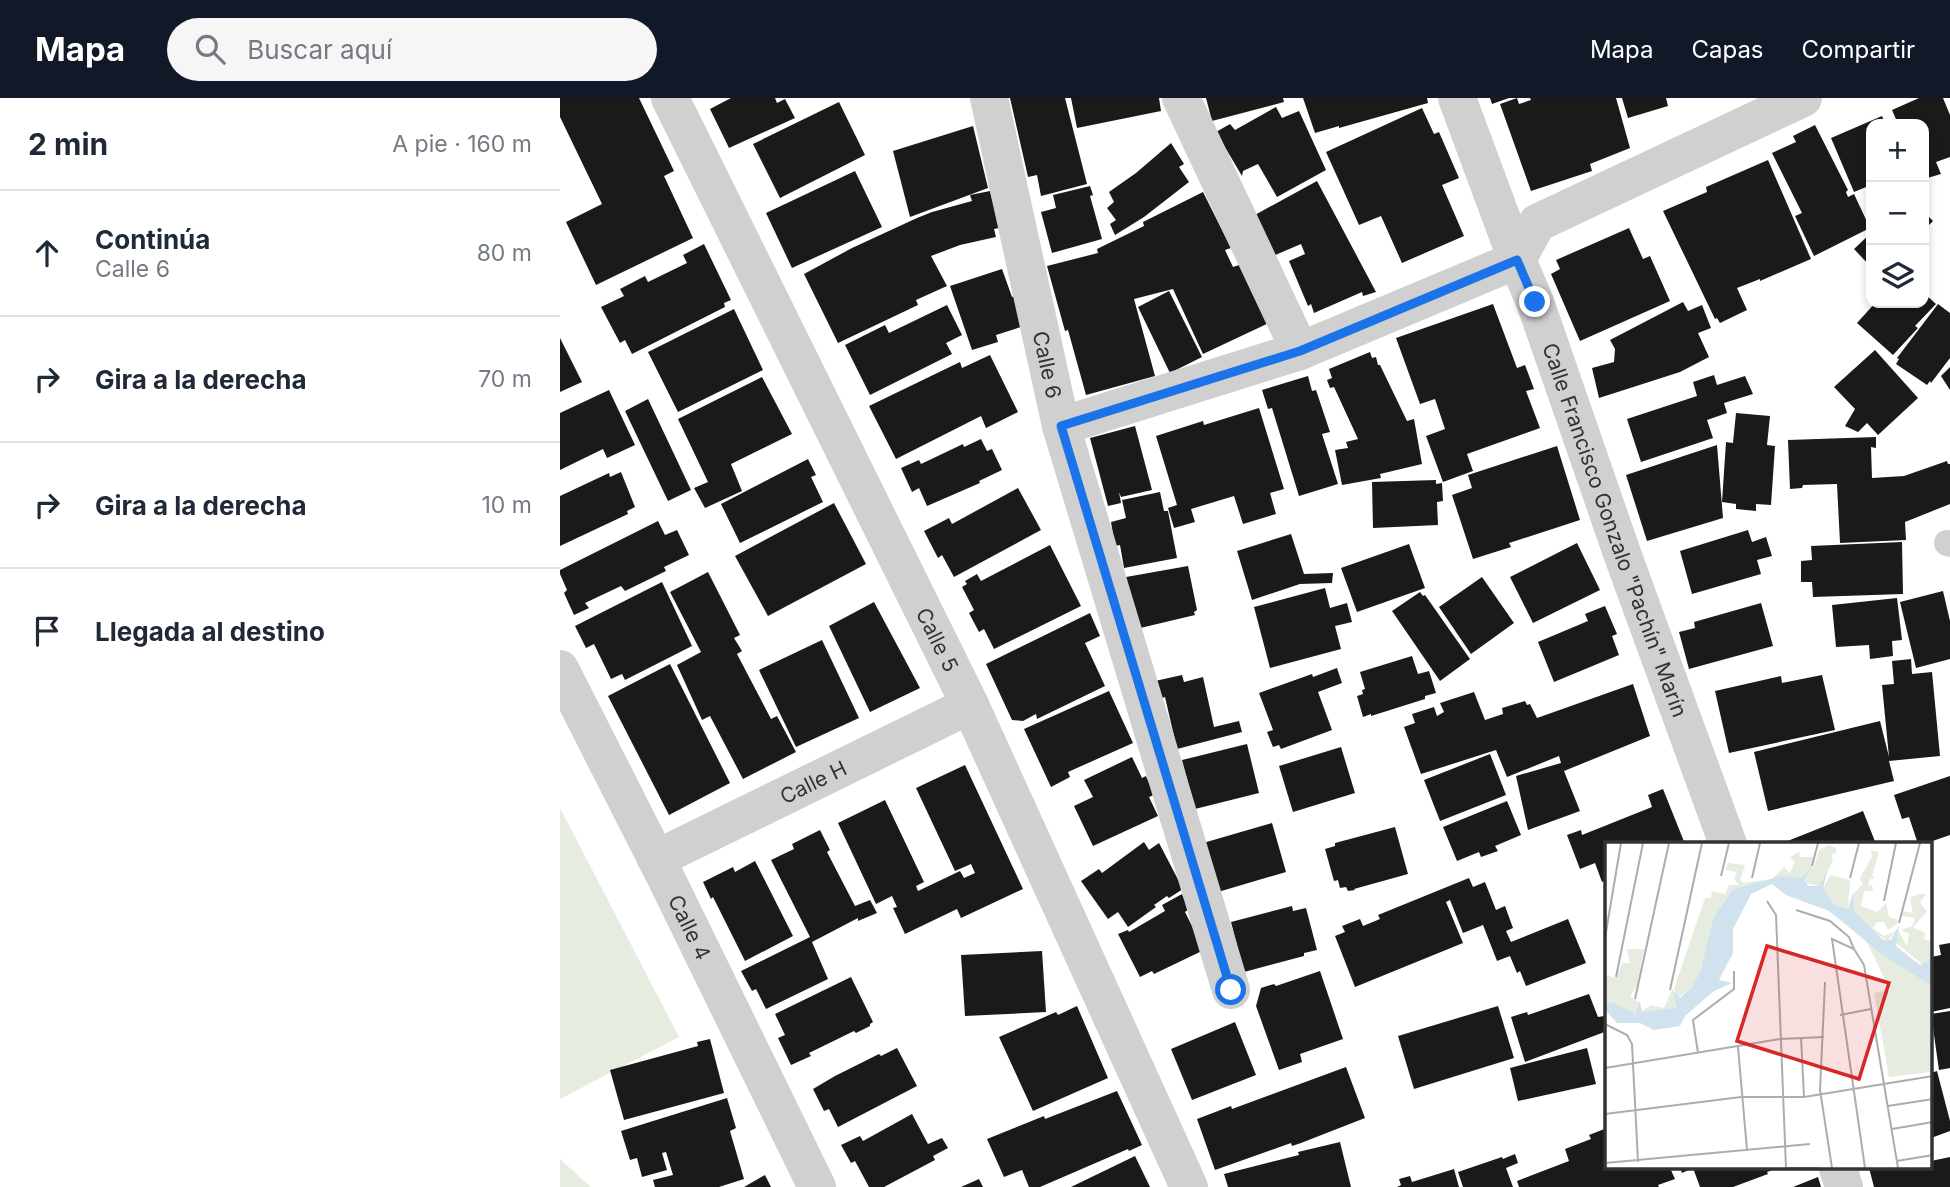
<!DOCTYPE html>
<html lang="es">
<head>
<meta charset="utf-8">
<style>
	:root { --surface:#fff; --page:#f6f6f7; --text:#1f2937; --muted:#747a83; --line:#e0e1e3; --accent:#111827 }
	body { margin:0; font-family:Inter,sans-serif; background:var(--page); color:var(--text) }
	.controls { position:absolute; right:21px; top:21px; display:grid; overflow:hidden; border-radius:14px; box-shadow:0 4px 10px #0003 }
	.controls button { width:63px; height:63px; display:grid; place-items:center; padding:0; border:0; border-bottom:2px solid var(--line); background:var(--surface); color:var(--text); font:35px sans-serif }
	.stop { position:absolute; width:21px; height:21px; margin:-16px; border:5px solid #1a73e8; border-radius:50%; background:#fff }
	.stop.end { background:#1a73e8; border-color:#fff; box-shadow:0 2px 7px #0008 }
	.list { margin:0; padding:0; list-style:none }
	h2 { display:flex; justify-content:space-between; align-items:center; height:91px; margin:0; padding:0 28px; font-size:30px }
	h2 small { font-size:23px; font-weight:400; color:var(--muted) }
	.list li { display:grid; grid-template-columns:46px 1fr auto; gap:21px; align-items:center; box-sizing:border-box; height:126px; padding:0 28px; border-top:2px solid var(--line) }
	.list b { display:block; font-size:26px; white-space:nowrap }
	.list p { margin:0; font-size:23px; white-space:nowrap; color:var(--muted) }
	.list em { font-size:23px; font-style:normal; color:var(--muted) }
	.icon { flex:none; width:38px; height:38px; fill:none; stroke:currentColor; stroke-width:2; stroke-linecap:round; stroke-linejoin:round }
	.map { position:relative; flex:none; width:1390px; height:1089px; overflow:hidden }
	header { display:flex; align-items:center; gap:42px; box-sizing:border-box; height:98px; padding:0 35px; background:var(--accent); color:#fff }
	header strong { font-size:33px }
	nav { display:flex; gap:38px; margin-inline-start:auto; font-size:24px }
	.search { width:490px; height:63px; background:var(--page); display:flex; align-items:center; gap:18px; box-sizing:border-box; padding:0 24px; border-radius:38px; color:var(--muted); font-size:26px }
	main { display:flex }
	aside { flex:1; background:var(--surface) }
	.map>svg:first-child { display:block }
	.green { fill:#e6ecdf }
	.building { fill:#1a1a1a }
	.lines { fill:none; stroke-linecap:round; stroke-linejoin:round }
	.lane { stroke:#d0d0d0; stroke-width:26 }
	.street { stroke:#d0d0d0; stroke-width:38 }
	.route { stroke:#1a73e8; stroke-width:9 }
	.labels { text-anchor:middle; dominant-baseline:central; stroke-width:7; stroke-linejoin:round; paint-order:stroke }
	.street-label { font-size:21px; fill:#333; stroke:#fff }
	.inset-road { fill:none; stroke:#adadad; stroke-width:2 }
	.view { fill:#d62828; fill-opacity:0.15; stroke:#d62828; stroke-width:3.5 }
	.inset-edge { fill:none; stroke:#333; stroke-width:3.5 }
</style>
</head>
<body>
<header>
<strong>Mapa</strong>
<div class="search"><svg class="icon" aria-label="search" viewBox="0 0 24 24"><circle cx="10" cy="10" r="6"/><path d="M15 15l6 6"/></svg>Buscar aquí</div>
<nav><a>Mapa</a><a>Capas</a><a>Compartir</a></nav>
</header>
<main>
<aside>
<h2>2 min<small>A pie · 160 m</small></h2>
<ul class="list">
<li><svg class="icon" aria-label="ahead" viewBox="0 0 24 24"><path d="M12 20V5M6 11l6-6 6 6"/></svg><div><b>Continúa</b><p>Calle 6</p></div><em>80 m</em></li>
<li><svg class="icon" aria-label="right" viewBox="0 0 24 24"><path d="M7 20v-9h11M14 6l5 5-5 5"/></svg><div><b>Gira a la derecha</b></div><em>70 m</em></li>
<li><svg class="icon" aria-label="right" viewBox="0 0 24 24"><path d="M7 20v-9h11M14 6l5 5-5 5"/></svg><div><b>Gira a la derecha</b></div><em>10 m</em></li>
<li><svg class="icon" aria-label="arrive" viewBox="0 0 24 24"><path d="M6 21V4h12l-3 4 3 4H6"/></svg><div><b>Llegada al destino</b></div></li>
</ul>
</aside>
<div class="map">
<svg width="1390" height="1089" viewBox="0 0 1390 1089">
	<rect width="100%" height="100%" fill="#fff"/>
	<g class="green">
		<polygon points="0,710 119,939 0,1001"/>
		<polygon points="0,1061 31,1089 0,1089"/>
	</g>
	<g class="building">
		<polygon points="0,0 79,0 114,73 104,78 133,140 36,187 6,124 42,106 0,19"/>
		<polygon points="171,0 215,0 217,5 225,1 235,20 169,50 150,11"/>
		<polygon points="450,0 505,0 527,86 481,98 477,77 468,79"/>
		<polygon points="511,0 599,0 601,13 517,30"/>
		<polygon points="646,0 723,0 724,4 652,23"/>
		<polygon points="743,0 867,0 868,5 779,30 779,28 755,35"/>
		<polygon points="930,0 949,0 932,6"/>
		<polygon points="957,0 959,6 971,2 970,0 1056,0 1070,50 1030,66 1032,73 971,93 940,6"/>
		<polygon points="1062,0 1106,0 1108,8 1068,20"/>
		<polygon points="1359,0 1383,0 1390,17 1390,59 1376,64 1381,76 1364,81 1364,26 1338,26 1332,12"/>
		<polygon points="279,4 305,57 220,100 193,46"/>
		<polygon points="716,9 722,20 739,13 766,72 717,99 698,66 683,73 682,78 656,34 670,26 675,32"/>
		<polygon points="862,10 874,36 879,34 899,80 882,87 904,138 842,165 821,118 799,127 766,54"/>
		<polygon points="1322,18 1325,26 1311,26 1311,87 1294,94 1271,40"/>
		<polygon points="1255,27 1288,92 1286,94 1288,99 1294,96 1310,130 1254,158 1235,118 1242,115 1212,55 1236,44 1233,38"/>
		<polygon points="413,28 428,90 350,119 333,53"/>
		<polygon points="611,45 624,66 619,69 629,84 584,119 555,137 550,126 556,122 547,110 554,104 549,94 576,75"/>
		<polygon points="1208,62 1251,161 1200,183 1200,181 1177,190 1187,212 1160,225 1157,220 1155,221 1103,113 1147,94 1146,89"/>
		<polygon points="295,73 322,129 232,170 206,115"/>
		<polygon points="757,83 816,194 803,198 802,194 754,215 751,206 748,208 729,163 745,156 741,146 713,158 693,118"/>
		<polygon points="530,88 533,97 530,98 542,141 492,155 481,114 496,110 493,97"/>
		<polygon points="430,93 439,130 434,131 436,139 400,147 371,158 387,188 356,202 358,207 278,245 244,176 292,150 357,120 372,114 412,103 410,97"/>
		<polygon points="643,94 671,150 665,152 673,169 679,167 713,223 643,256 613,191 574,201 595,278 526,297 508,232 505,233 487,168 538,155 537,151 584,128 583,124"/>
		<polygon points="1364,114 1373,123 1364,132"/>
		<polygon points="1069,130 1083,161 1090,158 1110,203 1020,243 991,176 1000,171 996,162"/>
		<polygon points="1311,135 1311,169 1294,151"/>
		<polygon points="144,146 171,202 164,205 165,209 72,256 65,242 60,245 41,209 64,198 60,191 85,178 88,184 127,165 123,157"/>
		<polygon points="442,171 452,199 454,198 464,228 436,237 438,244 412,252 390,188"/>
		<polygon points="609,193 642,259 610,275 578,209"/>
		<polygon points="1364,195 1376,206 1355,228 1358,230 1333,257 1297,225 1315,205 1364,205"/>
		<polygon points="1123,204 1128,213 1142,207 1151,230 1138,235 1149,259 1120,274 1039,300 1032,270 1054,264 1055,251 1050,242"/>
		<polygon points="933,206 957,270 965,267 974,291 966,293 980,330 907,356 913,373 883,384 866,338 885,331 875,301 860,306 836,240"/>
		<polygon points="1378,206 1390,215 1390,260 1371,285 1370,283 1367,287 1336,266 1339,261 1337,260"/>
		<polygon points="387,207 402,237 386,245 392,256 310,297 285,247 325,227 329,235"/>
		<polygon points="174,211 203,272 118,314 88,254"/>
		<polygon points="0,240 22,284 0,294"/>
		<polygon points="1315,252 1358,300 1318,337 1307,325 1298,334 1285,328 1295,311 1274,289"/>
		<polygon points="810,254 812,260 816,259 818,267 820,267 847,323 854,321 862,366 820,376 821,380 782,387 775,352 788,350 786,344 798,341 774,289 770,290 767,282 772,280 769,271"/>
		<polygon points="430,257 458,314 426,330 421,318 336,361 309,308 400,264 402,270"/>
		<polygon points="1390,269 1390,292 1381,278"/>
		<polygon points="1154,277 1157,287 1185,278 1193,296 1164,305 1167,315 1147,322 1153,340 1081,364 1067,321 1137,298 1133,284"/>
		<polygon points="748,278 752,293 756,292 770,334 762,336 778,386 739,398 712,310 708,311 702,292"/>
		<polygon points="202,279 232,336 171,366 182,393 145,410 134,390 148,384 118,321"/>
		<polygon points="49,292 75,347 47,360 43,351 0,372 0,315"/>
		<polygon points="88,301 131,392 108,403 65,313"/>
		<polygon points="699,310 724,391 710,395 716,416 683,426 674,398 631,411 635,424 614,430 608,410 617,407 596,338 643,323 644,327"/>
		<polygon points="1176,315 1210,318 1207,347 1215,348 1211,407 1196,406 1196,413 1176,411 1176,406 1162,404 1166,344 1173,345"/>
		<polygon points="575,328 592,392 561,399 559,394 561,405 548,408 530,340"/>
		<polygon points="1316,339 1316,350 1311,349 1312,380 1344,378 1387,363 1388,366 1390,366 1390,406 1345,424 1346,442 1280,445 1277,386 1243,387 1242,390 1230,391 1228,342"/>
		<polygon points="421,341 427,353 432,351 442,372 419,383 420,385 367,408 359,390 352,394 341,370 359,362 361,366 403,346 404,349"/>
		<polygon points="1157,347 1163,420 1087,443 1066,377"/>
		<polygon points="997,348 1020,422 949,445 951,449 913,461 892,397 912,390 908,377"/>
		<polygon points="248,361 256,377 251,379 263,404 180,445 161,406"/>
		<polygon points="61,374 75,409 67,413 68,416 0,448 0,398 49,375 50,379"/>
		<polygon points="876,382 876,386 882,385 883,403 877,404 878,427 813,430 812,384"/>
		<polygon points="458,390 481,432 394,479 382,457 378,460 364,433 389,420 392,426"/>
		<polygon points="600,394 604,413 608,413 617,460 564,470 560,447 555,448 551,424 566,420 562,402"/>
		<polygon points="274,405 306,466 208,518 175,458"/>
		<polygon points="98,423 105,437 117,432 129,457 104,469 106,473 65,493 61,488 25,505 29,510 14,517 4,495 7,492 0,476 0,472"/>
		<polygon points="1188,432 1192,444 1206,439 1212,458 1197,462 1201,476 1132,496 1120,453"/>
		<polygon points="731,436 744,476 773,475 772,485 740,486 692,502 677,453"/>
		<polygon points="1342,444 1343,496 1253,499 1252,484 1241,484 1241,463 1252,462 1251,448"/>
		<polygon points="1017,445 1040,492 973,525 950,479"/>
		<polygon points="849,446 865,490 797,514 781,470"/>
		<polygon points="490,447 521,508 434,551 424,531 419,534 409,515 414,512 402,489 407,486 405,483 417,476 421,483"/>
		<polygon points="628,468 637,512 634,514 635,517 576,531 566,479"/>
		<polygon points="148,474 180,537 174,540 182,553 177,556 211,621 217,618 236,654 183,681 150,618 142,622 117,567 141,554 110,494"/>
		<polygon points="922,479 954,525 911,556 879,509"/>
		<polygon points="102,484 132,548 65,582 62,576 51,581 34,546 26,550 15,528"/>
		<polygon points="765,490 770,510 787,505 792,524 775,528 781,551 710,570 694,509"/>
		<polygon points="1383,493 1390,523 1390,561 1356,570 1340,504"/>
		<polygon points="860,494 863,498 865,497 910,561 880,583 832,513"/>
		<polygon points="1337,500 1342,542 1332,543 1333,558 1310,561 1309,547 1276,549 1272,507"/>
		<polygon points="314,504 360,590 310,614 269,528"/>
		<polygon points="1201,505 1213,548 1129,571 1119,534 1135,530 1134,524"/>
		<polygon points="1045,508 1057,536 1052,538 1059,557 994,584 978,544 1028,523 1025,516"/>
		<polygon points="530,515 540,538 525,545 545,588 477,621 476,616 463,623 452,622 426,566"/>
		<polygon points="262,542 299,620 236,649 199,572"/>
		<polygon points="852,558 858,576 869,573 876,595 865,598 865,601 811,618 811,616 803,619 797,598 803,596 802,592 805,591 800,574"/>
		<polygon points="1351,561 1352,576 1372,574 1380,658 1329,663 1334,683 1208,713 1194,654 1320,623 1329,659 1322,587 1334,586 1332,563"/>
		<polygon points="110,566 170,685 109,717 48,598"/>
		<polygon points="777,570 782,585 758,594 772,632 721,651 719,647 713,649 707,634 713,632 699,595 752,576 753,579"/>
		<polygon points="622,577 624,584 643,579 654,629 679,623 682,634 617,651 605,599 599,601 595,583"/>
		<polygon points="1262,577 1275,632 1169,655 1155,593 1221,578 1222,585"/>
		<polygon points="1073,586 1090,638 1004,673 1020,713 968,732 956,678 1001,665 999,658 947,679 936,652 861,676 844,629 855,625 852,616 874,609 877,618 884,614 880,605 914,594 925,622 943,616 942,610 965,603 967,607 970,606 977,620"/>
		<polygon points="549,593 573,645 508,674 510,679 491,689 464,631"/>
		<polygon points="687,646 699,695 635,711 622,662"/>
		<polygon points="781,649 795,695 733,714 719,668"/>
		<polygon points="930,656 946,697 880,723 864,682"/>
		<polygon points="572,659 582,680 586,678 594,697 589,699 598,718 533,748 514,708 533,699 524,682"/>
		<polygon points="405,667 463,791 401,820 397,811 345,836 333,810 337,809 332,798 316,806 278,725 325,702 364,784 356,788 358,793 400,773 404,780 415,775 411,766 395,773 356,690"/>
		<polygon points="1390,678 1390,737 1364,746 1358,746 1349,719 1342,721 1334,697"/>
		<polygon points="1103,691 1125,746 1047,746 1047,782 1042,784 1035,765 1020,771 1007,737 1021,732 1022,737 1092,709 1088,697"/>
		<polygon points="947,703 961,737 935,748 938,753 921,759 919,754 897,763 883,729"/>
		<polygon points="1303,713 1316,746 1220,746"/>
		<polygon points="712,725 726,774 658,794 643,745"/>
		<polygon points="835,729 848,776 794,791 795,792 788,793 786,789 780,790 778,782 774,783 765,751 775,748 775,745"/>
		<polygon points="260,732 270,752 267,754 295,808 310,802 317,815 298,823 298,820 252,844 268,881 206,911 196,891 192,893 181,873 250,839 211,762 234,751 232,746"/>
		<polygon points="584,744 589,752 599,745 623,791 609,800 607,798 594,807 596,809 568,829 558,814 548,821 521,783 539,771 542,775"/>
		<polygon points="195,763 233,838 185,863 153,799 151,801 143,784 173,769 175,774"/>
		<polygon points="909,780 913,789 925,784 936,812 945,808 953,830 946,833 951,844 1008,821 1026,865 966,888 960,873 957,875 950,858 937,863 923,827 903,835 890,802 886,804 903,845 795,889 775,838 785,834 782,828 800,821 803,828 820,821 818,817"/>
		<polygon points="622,796 629,811 625,814 644,852 594,876 592,873 580,879 558,836 568,832 569,834 605,813 602,807"/>
		<polygon points="732,808 733,813 746,810 757,852 744,855 744,858 684,874 671,824"/>
		<polygon points="1390,845 1390,910 1371,914 1371,859 1381,857 1379,847"/>
		<polygon points="482,853 486,914 405,918 401,857"/>
		<polygon points="760,873 783,941 740,956 742,964 719,972 696,908 701,890 714,886 716,888"/>
		<polygon points="291,879 313,924 310,926 310,928 296,935 294,933 249,955 251,958 231,967 218,940 225,937 215,916"/>
		<polygon points="1029,896 1038,919 1044,918 1047,925 1047,933 965,964 951,919 967,914 968,917"/>
		<polygon points="517,908 548,980 473,1013 439,939 496,914 498,917"/>
		<polygon points="938,908 954,960 854,991 838,938"/>
		<polygon points="1390,913 1390,970 1379,972 1371,916"/>
		<polygon points="675,924 696,977 632,1002 611,951"/>
		<polygon points="150,941 164,995 64,1022 50,972 138,948 137,944"/>
		<polygon points="337,950 357,988 278,1029 269,1011 264,1013 253,991 275,978 319,956 321,958"/>
		<polygon points="1027,950 1036,986 958,1003 950,970"/>
		<polygon points="786,969 805,1020 741,1045 732,1048 731,1045 655,1072 637,1021 671,1008 672,1011"/>
		<polygon points="1377,973 1390,1023 1390,1033 1371,1040 1371,975"/>
		<polygon points="557,993 582,1047 569,1053 568,1051 480,1089 469,1089 462,1072 444,1079 427,1041 484,1018 485,1021"/>
		<polygon points="167,1000 176,1030 170,1033 184,1081 159,1089 95,1089 93,1082 113,1077 106,1054 102,1055 107,1072 82,1079 77,1060 70,1062 61,1033"/>
		<polygon points="352,1016 368,1046 382,1040 388,1050 373,1058 375,1062 324,1089 309,1089 295,1063 291,1065 281,1047 300,1038 303,1043"/>
		<polygon points="1047,1030 1047,1070 1110,1070 1115,1081 1098,1087 1099,1089 959,1089 957,1083 1009,1063 1005,1051 1031,1041 1029,1037"/>
		<polygon points="780,1044 791,1089 668,1089 664,1076 739,1057 738,1054"/>
		<polygon points="955,1056 958,1065 946,1070 953,1089 903,1089 898,1074 942,1059 943,1061"/>
		<polygon points="575,1058 590,1089 511,1089"/>
		<polygon points="1390,1059 1390,1089 1314,1089 1309,1070 1371,1070 1371,1063"/>
		<polygon points="1120,1070 1218,1070 1207,1074 1208,1076 1173,1089 1140,1089 1133,1070 1122,1075"/>
		<polygon points="894,1071 899,1089 837,1089 841,1087 839,1081 850,1078 852,1084"/>
		<polygon points="205,1077 211,1089 184,1089"/>
		<polygon points="1258,1079 1261,1089 1233,1089"/>
		<polygon points="419,1081 423,1089 401,1089"/>
	</g>
	<g class="lines">
		<polyline class="lane" points="1387,445 1390,446"/>
		<g class="street">
			<path id="s1" d="M 110,0 L 410,607 L 629,1089"/>
			<path id="s2" d="M 429,0 L 501,328 L 671,892"/>
			<polyline points="621,0 740,253"/>
			<path id="s3" d="M 897,0 L 957,162 L 975,204 L 1063,458 L 1168,746"/>
			<polyline points="501,328 740,253 957,162 977,125 1243,0"/>
			<path id="s4" d="M 0,571 L 104,776 L 257,1089"/>
			<path id="s5" d="M 96,761 L 410,607"/>
			<polyline points="1278,1070 1284,1089"/>
		</g>
	</g>
	<g class="lines">
		<polyline class="route" points="671,892 501,328 740,253 957,162 975,204"/>
	</g>
	<g class="labels">
		<g class="street-label">
			<text stroke="none"><textPath href="#s2" startOffset="273">Calle 6</textPath></text>
			<text stroke="none"><textPath href="#s3" startOffset="460">Calle Francisco Gonzalo "Pachín" Marín</textPath></text>
			<text stroke="none"><textPath href="#s1" startOffset="604">Calle 5</textPath></text>
			<text stroke="none"><textPath href="#s5" startOffset="175">Calle H</textPath></text>
			<text stroke="none"><textPath href="#s4" startOffset="289">Calle 4</textPath></text>
		</g>
	</g>
	<g transform="translate(1045 744)">
		<rect width="327" height="327" fill="#fff"/>
		<path d="M 224,3 L 231,6 L 231,11 L 226,12 L 228,19 L 214,44 L 200,41 L 205,25 L 196,36 L 168,36 L 179,25 L 185,31 L 190,20 L 185,16 L 194,9 L 195,15 L 208,15 L 208,28 L 214,8 ZM 266,8 L 274,10 L 267,34 L 271,36 L 265,37 L 263,45 L 267,43 L 268,49 L 259,49 L 256,64 L 272,70 L 281,61 L 284,75 L 293,78 L 292,82 L 283,88 L 279,80 L 272,80 L 268,86 L 279,94 L 291,89 L 283,99 L 267,89 L 248,68 L 248,52 L 258,42 L 255,36 L 267,15 ZM 123,21 L 140,23 L 135,38 L 139,41 L 166,37 L 126,49 L 108,76 L 96,127 L 87,145 L 73,156 L 69,147 L 100,56 L 106,56 L 107,49 L 120,52 L 124,43 L 134,43 L 129,37 L 132,30 L 121,28 ZM 225,33 L 245,38 L 243,67 L 230,63 L 218,46 ZM 314,52 L 321,52 L 315,60 L 322,70 L 308,85 L 320,91 L 319,97 L 325,99 L 327,95 L 327,118 L 318,123 L 290,100 L 293,88 L 302,104 L 304,92 L 296,88 L 307,84 L 310,76 L 297,74 L 298,69 L 308,71 L 305,56 ZM 261,98 L 327,144 L 327,230 L 284,235 L 269,151 L 285,148 ZM 22,107 L 39,107 L 32,143 L 25,154 L 33,160 L 30,172 L 0,161 L 0,133 L 11,136 L 17,121 L 25,121 ZM 67,148 L 73,166 L 48,171 L 37,170 L 34,168 L 35,160 L 37,169 L 46,163 L 59,166 Z" fill="#e6ecdf"/>
		<path d="M 206,24 L 200,39 L 203,44 L 214,44 L 223,27 L 218,46 L 230,63 L 243,67 L 248,51 L 249,69 L 278,98 L 286,98 L 294,83 L 291,104 L 315,123 L 327,118 L 327,144 L 278,113 L 224,69 L 181,53 L 167,42 L 146,52 L 128,87 L 128,111 L 114,138 L 127,141 L 109,149 L 80,174 L 75,184 L 49,188 L 35,181 L 12,181 L 0,168 L 0,161 L 9,161 L 30,172 L 34,158 L 37,170 L 72,166 L 67,147 L 75,156 L 87,145 L 96,127 L 108,76 L 127,48 L 176,34 L 196,36 Z" fill="#cfe2ee"/>
		<path class="inset-road" d="M 207,24 L 213,1M 116,34 L 124,1M 147,36 L 155,1M 245,36 L 254,1M 162,59 L 171,73 L 181,326M 279,59 L 291,1M 191,68 L 225,79 L 244,95 L 249,107M 294,81 L 315,1M 0,96 L 16,1M 11,135 L 38,1M 220,140 L 215,248 L 227,326M 65,148 L 97,1M 30,157 L 64,1M 235,173 L 266,167M 0,182 L 22,193 L 27,202 L 33,320M 196,195 L 199,255M 133,205 L 142,308M 93,211 L 88,178 L 129,147 L 129,129M 0,226 L 175,197 L 219,195M 283,264 L 328,257M 0,272 L 136,255 L 199,255 L 328,234M 287,287 L 328,280M 292,319 L 328,313M 0,321 L 205,302M 181,326 L 213,326M 260,326 L 227,97 L 249,107 L 259,123 L 293,326"/>
		<path class="view" d="M 162,104 L 284,141 L 254,237 L 132,199 Z"/>
		<rect width="327" height="327" class="inset-edge"/>
	</g>
</svg>
<div class="controls">
<button>+</button>
<button>−</button>
<button><svg class="icon" aria-label="layers" viewBox="0 0 24 24"><path d="M12 4l9 5-9 5-9-5zM3 14l9 5 9-5"/></svg></button>
</div>
<div class="stop" style="left:671px;top:892px"></div>
<div class="stop end" style="left:975px;top:204px"></div>
</div>
</main>
</body>
</html>
